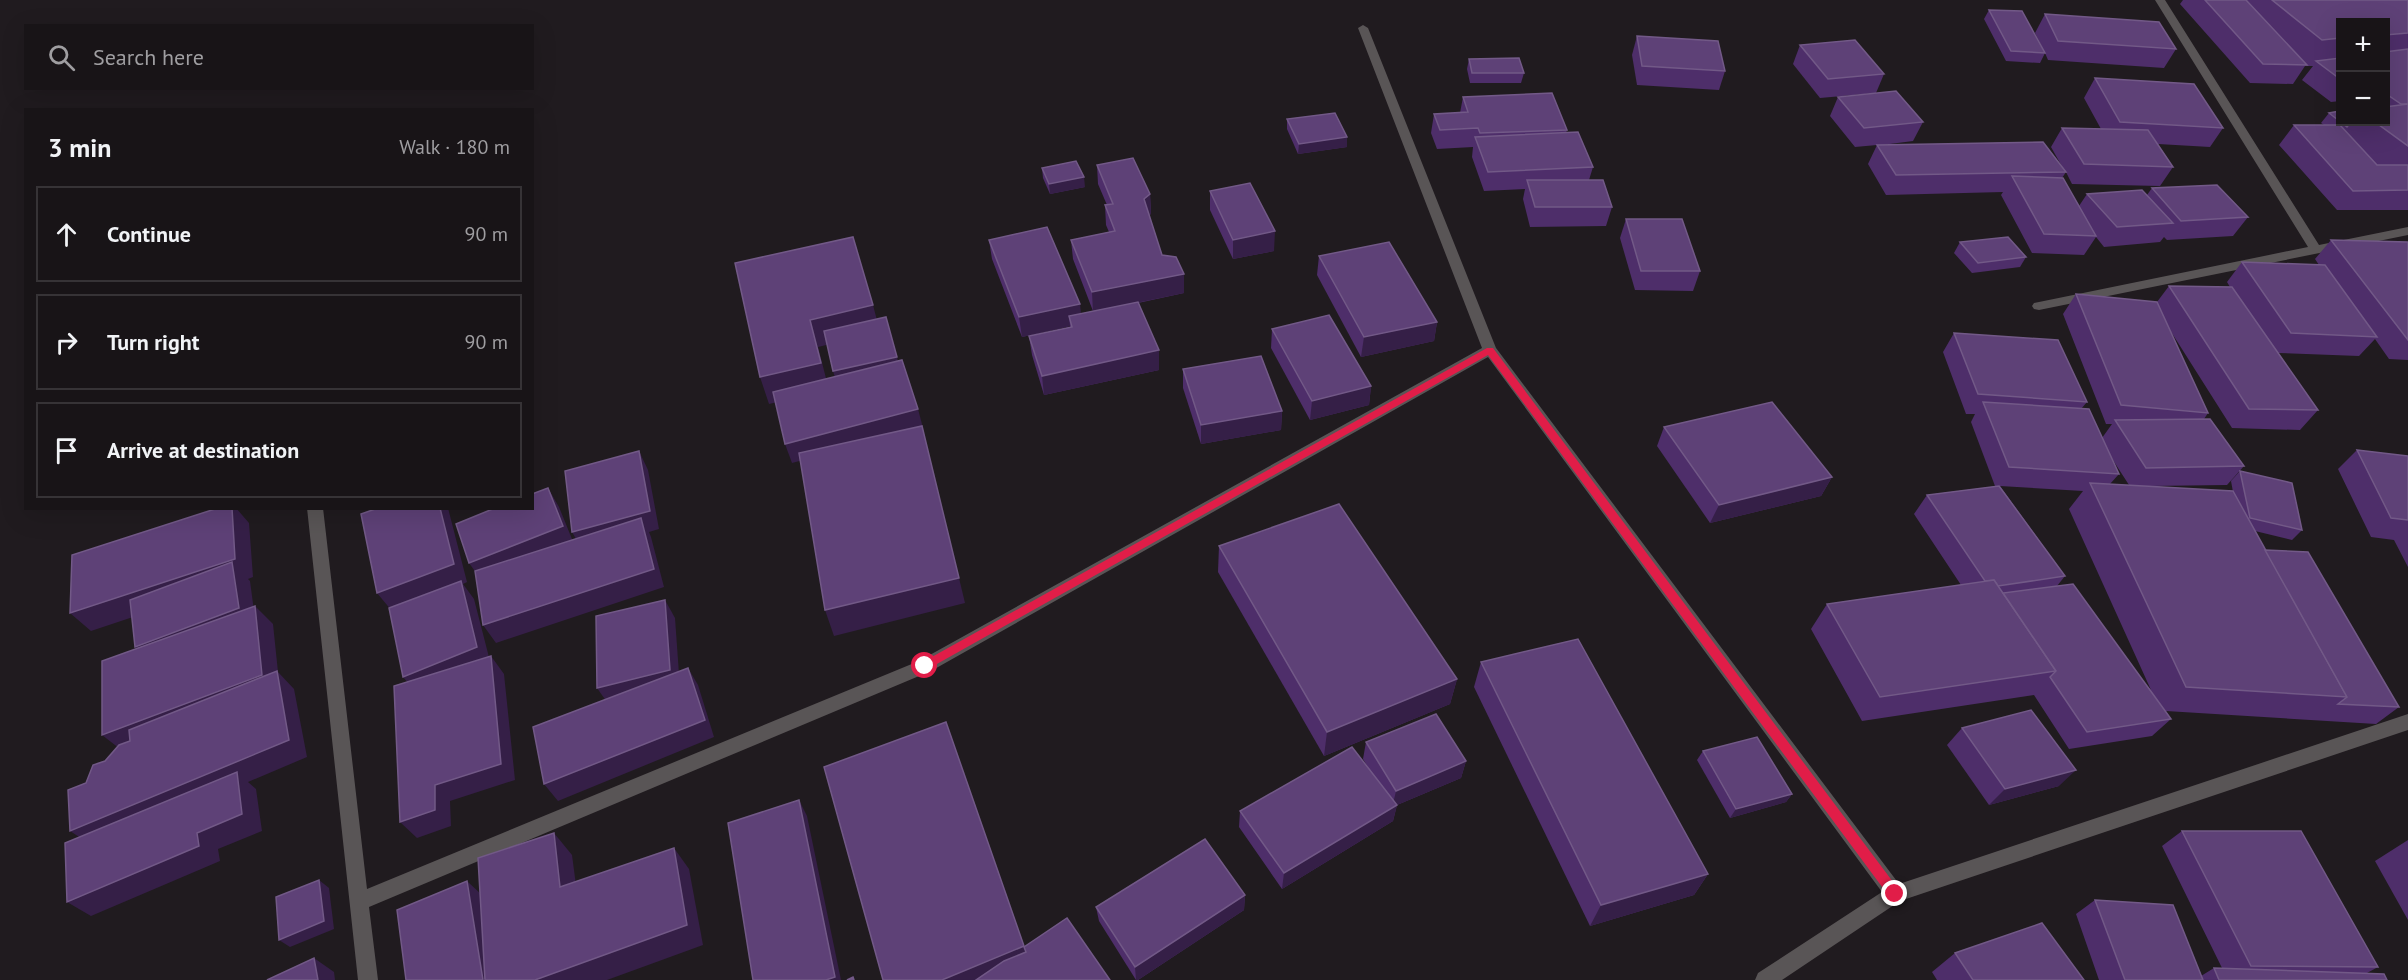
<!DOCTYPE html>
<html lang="en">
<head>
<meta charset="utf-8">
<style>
	:root { --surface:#181417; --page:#211d20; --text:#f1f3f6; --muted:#9f9ea1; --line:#363336 }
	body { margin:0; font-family:"PT Sans",sans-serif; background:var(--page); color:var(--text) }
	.controls { position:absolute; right:18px; top:18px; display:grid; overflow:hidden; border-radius:0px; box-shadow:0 6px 24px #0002 }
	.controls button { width:54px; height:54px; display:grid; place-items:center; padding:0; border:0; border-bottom:2px solid var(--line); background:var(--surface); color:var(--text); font:30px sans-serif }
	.stop { position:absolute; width:18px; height:18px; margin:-14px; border:4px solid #e11d48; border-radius:50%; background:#fff }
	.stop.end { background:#e11d48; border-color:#fff; box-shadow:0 2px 6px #0008 }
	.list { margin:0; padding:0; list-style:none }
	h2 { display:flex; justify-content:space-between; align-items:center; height:78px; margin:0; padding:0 24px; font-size:26px }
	h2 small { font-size:20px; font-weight:400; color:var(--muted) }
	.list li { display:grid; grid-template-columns:39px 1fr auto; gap:18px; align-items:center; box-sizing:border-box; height:96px; margin:0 12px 12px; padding:0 12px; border:2px solid var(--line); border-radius:0px }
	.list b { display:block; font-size:22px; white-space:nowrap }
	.list em { font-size:20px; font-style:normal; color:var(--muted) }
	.icon { flex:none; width:33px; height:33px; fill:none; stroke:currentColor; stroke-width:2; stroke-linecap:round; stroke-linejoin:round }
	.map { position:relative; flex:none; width:2408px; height:980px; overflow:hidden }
	.search { position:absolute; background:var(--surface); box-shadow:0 6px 24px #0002; left:24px; top:24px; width:510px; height:66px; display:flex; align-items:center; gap:15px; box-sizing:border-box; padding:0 21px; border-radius:0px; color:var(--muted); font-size:22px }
	.panel { position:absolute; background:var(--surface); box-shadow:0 6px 24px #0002; left:24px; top:108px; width:510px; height:402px; border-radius:0px }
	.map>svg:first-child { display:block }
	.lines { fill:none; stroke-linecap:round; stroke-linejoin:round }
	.minor { fill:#595556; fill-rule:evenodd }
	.wall { fill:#4e2e6a; fill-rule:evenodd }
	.shaded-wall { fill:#351f47 }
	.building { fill:#5e4177; stroke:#725987; stroke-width:1.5 }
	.route { fill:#e11d48 }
</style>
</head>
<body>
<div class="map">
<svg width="2408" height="980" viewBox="0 0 2408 980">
	<rect width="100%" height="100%" fill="#201b1f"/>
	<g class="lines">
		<g class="minor">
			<polygon points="2155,0 2165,0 2319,245 2408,227 2408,235 2039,310 2034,309 2032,306 2034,303 2039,302 2308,247"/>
			<polygon points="1363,25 1368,28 1496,348 1899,884 2408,714 2408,730 1900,901 1782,980 1755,980 1758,973 1882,892 1488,357 931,671 369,907 378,980 358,980 307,508 323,508 367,889 919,661 1482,348 1358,28"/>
		</g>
	</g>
	<g class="wall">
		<polygon points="2183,0 2408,0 2408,210 2337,210 2279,145 2294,125 2324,125 2321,123 2329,113 2340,122 2385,122 2385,22 2340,22 2340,101 2331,102 2302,80 2313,66 2305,66 2293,84 2250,83 2180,4"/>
		<polygon points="1989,10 2042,47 2035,33 2045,14 2176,49 2164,68 2048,60 2045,53 2040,63 2006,61 1984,19"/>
		<polygon points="1637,36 1725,71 1719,90 1637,85 1632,55"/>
		<polygon points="1800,45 1884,74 1876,93 1820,98 1793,64"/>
		<polygon points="1469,59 1524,73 1521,83 1470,83 1467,69"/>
		<polygon points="2095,78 2223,128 2210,147 2158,144 2173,167 2160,186 2072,184 2066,172 2062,178 2079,206 2087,194 2147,195 2152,188 2248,217 2233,236 2167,240 2164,237 2160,242 2104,247 2096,237 2084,255 2032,253 2001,195 2003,192 1886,195 1868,164 1877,145 1855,147 1830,116 1838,97 1923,122 1913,141 1882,145 2064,170 2051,147 2062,128 2101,129 2084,98"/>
		<polygon points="1463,97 1567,130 1566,133 1593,167 1589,180 1612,207 1606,226 1530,227 1523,199 1525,189 1484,191 1472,157 1473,147 1437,149 1431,133 1434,114 1460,113"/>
		<polygon points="1287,119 1347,147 1298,154 1287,129"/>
		<polygon points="1097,165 1150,194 1151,214 1149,215 1162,255 1184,274 1184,293 1138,303 1159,370 1044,395 1032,355 1029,336 1070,327 1070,326 1022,337 992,259 989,240 1081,314 1093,311 1073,259 1071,240 1109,232 1106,225 1105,205 1107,205 1098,184"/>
		<polygon points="1042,168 1085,187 1050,194 1043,178"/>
		<polygon points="1210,191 1274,251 1233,259 1210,210"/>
		<polygon points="1626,219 1700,271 1693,291 1635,290 1620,238"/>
		<path d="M 2331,240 L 2408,242 L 2408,360 L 2389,359 L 2375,339 L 2359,356 L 2278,353 L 2318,410 L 2300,430 L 2232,428 L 2168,327 L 2208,413 L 2204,419 L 2244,466 L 2227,485 L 2150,486 L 2233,492 L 2231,481 L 2240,471 L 2302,530 L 2292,540 L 2255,531 L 2265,550 L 2399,707 L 2376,724 L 2166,711 L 2171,719 L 2152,736 L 2069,749 L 2034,695 L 1862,721 L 1811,629 L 1827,604 L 1961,585 L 1914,514 L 1927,495 L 1998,486 L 1995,486 L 1971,422 L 1975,414 L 1966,414 L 1943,352 L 1954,333 L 2087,402 L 2081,409 L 2102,438 L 2112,424 L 2106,424 L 2063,314 L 2076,294 L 2157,302 L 2169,286 L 2230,287 L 2227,282 L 2242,262 L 2319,265 L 2315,259 ZM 2109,454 L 2129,485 L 2110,484 L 2119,474 ZM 2000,486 L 2083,491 L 2069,509 L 2151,690 L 2057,586 L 2065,576 Z"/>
		<polygon points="1960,242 2026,257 2020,267 1972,273 1954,253"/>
		<polygon points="1319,256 1437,322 1434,341 1361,357 1317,275"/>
		<polygon points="1272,329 1371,386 1369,405 1310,420 1271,348"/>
		<polygon points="1183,369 1282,411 1281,430 1201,444 1183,388"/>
		<polygon points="1664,427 1832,477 1821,496 1710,523 1657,446"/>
		<polygon points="2357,450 2408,456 2408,567 2394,540 2371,537 2338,469"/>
		<polygon points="1219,546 1457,679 1450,704 1324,756 1218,572"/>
		<polygon points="1481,662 1708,874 1694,895 1590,926 1474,687"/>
		<polygon points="1962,728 2059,786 1989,805 1947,745"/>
		<polygon points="1366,742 1466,761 1461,778 1397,805 1393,821 1282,889 1239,827 1240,811 1369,769 1363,759"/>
		<polygon points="1703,751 1792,794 1786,802 1730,818 1697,760"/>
		<polygon points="2182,831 2378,967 2367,973 2387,980 2099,980 2076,914 2095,900 2201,976 2214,968 2222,968 2162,846"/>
		<polygon points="2408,840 2408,920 2375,861"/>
		<polygon points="1245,895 1244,910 1138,980 1136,980 1099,921 1096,907"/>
		<polygon points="1955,953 2084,980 1937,980 1932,972"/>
	</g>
	<g class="shaded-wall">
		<polygon points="1347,137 1347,147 1298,154 1299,144"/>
		<polygon points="1084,177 1085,187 1050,194 1049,184"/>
		<polygon points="1150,194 1151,214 1145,218 1144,199"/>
		<polygon points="1275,231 1274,251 1233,259 1233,240"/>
		<polygon points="1184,274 1184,293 1093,312 1092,292"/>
		<polygon points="1080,304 1082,323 1069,316 1070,326 1022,337 1019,317"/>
		<polygon points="873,305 880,332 818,347 829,390 769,404 760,377 810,320"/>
		<polygon points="1437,322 1434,341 1361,357 1364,337"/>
		<polygon points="1159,350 1159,370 1044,395 1042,376"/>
		<polygon points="897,357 901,376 839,391 833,371"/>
		<polygon points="1371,386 1369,405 1310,420 1312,401"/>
		<polygon points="918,409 923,428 792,463 785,444"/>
		<polygon points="1282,411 1281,430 1201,444 1201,425"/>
		<polygon points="639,451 648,470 659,529 649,532 651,537 664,587 496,643 483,625 583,551 572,532"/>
		<polygon points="1832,477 1821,496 1710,523 1719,505"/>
		<polygon points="548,488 559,507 574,544 482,581 469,563"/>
		<polygon points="232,508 236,508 249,523 253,577 248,579 250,581 256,626 155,664 135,647 235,583 91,631 70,613"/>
		<polygon points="440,508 448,508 467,582 463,584 474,599 491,665 418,694 403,677 392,611 377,593"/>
		<polygon points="959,578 965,603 834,636 825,610"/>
		<polygon points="665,600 675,618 680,688 609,705 597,688"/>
		<polygon points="255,606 273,624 278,672 294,689 307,757 248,782 256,789 262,831 218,849 220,861 91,916 67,902 93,846 70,831 124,752 102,735"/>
		<polygon points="491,656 504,674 515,780 450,801 451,826 417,838 400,822 435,785"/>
		<polygon points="688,668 698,685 714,737 558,801 544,784"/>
		<polygon points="1457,679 1450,704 1324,756 1327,732"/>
		<polygon points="1466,761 1461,778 1397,805 1393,821 1282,889 1284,873 1392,808 1396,791"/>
		<polygon points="2076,770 2059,786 1989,805 2005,789"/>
		<polygon points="1792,794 1786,802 1730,818 1736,809"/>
		<polygon points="799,800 807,816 841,980 826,980"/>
		<polygon points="554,833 572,855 579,908 560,887"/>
		<polygon points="674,848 689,869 703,945 607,980 535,980"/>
		<polygon points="1708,874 1694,895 1590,926 1601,905"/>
		<polygon points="319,880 329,888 334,929 290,947 279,940"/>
		<polygon points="467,881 483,896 497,980 483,980"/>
		<polygon points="1245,895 1244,910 1138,980 1136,980 1135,967"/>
		<polygon points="1024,946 1030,966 996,980 942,980"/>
		<polygon points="314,958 334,972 335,980 318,980"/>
	</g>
	<g class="building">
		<polygon points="2205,0 2246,0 2307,65 2263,64"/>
		<polygon points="2272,0 2408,0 2408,33 2385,35 2385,22 2340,22 2340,38 2322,40"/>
		<polygon points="1989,10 2022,11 2045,53 2011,51"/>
		<polygon points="2045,14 2159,22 2176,49 2058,41"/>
		<polygon points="1637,36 1718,41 1725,71 1642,66"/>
		<polygon points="1855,40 1884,74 1828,79 1800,45"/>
		<polygon points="2408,49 2408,104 2401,104 2385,93 2385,52"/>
		<polygon points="1519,58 1524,73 1472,73 1469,59"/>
		<polygon points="2340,58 2340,79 2316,61"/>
		<polygon points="2095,78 2194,84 2223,128 2120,122"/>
		<polygon points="1896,91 1923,122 1864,128 1838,97"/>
		<polygon points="1552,93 1567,130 1480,133 1478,128 1440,130 1434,114 1468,112 1463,97"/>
		<polygon points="2408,104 2408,146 2375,122 2385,122 2385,107"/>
		<polygon points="2340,111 2340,122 2351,122 2347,127 2329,113"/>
		<polygon points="1335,113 1347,137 1299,144 1287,119"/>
		<polygon points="2294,125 2340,125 2377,165 2408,165 2408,190 2353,191"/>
		<polygon points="2062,128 2148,130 2173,167 2084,164"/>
		<polygon points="1578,132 1593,167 1488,172 1475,137"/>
		<polygon points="2043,142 2066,172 1896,175 1877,145"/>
		<polygon points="1133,158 1150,194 1144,199 1162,255 1176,257 1184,274 1092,292 1071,240 1115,231 1105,205 1113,204 1097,165"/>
		<polygon points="1076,161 1084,177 1049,184 1042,168"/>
		<polygon points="2012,176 2063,178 2096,236 2044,234"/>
		<polygon points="1527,180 1603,180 1612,207 1535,207"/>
		<polygon points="1250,183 1275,231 1233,240 1210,191"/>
		<polygon points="2217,185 2248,217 2181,221 2152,188"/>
		<polygon points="2142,190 2173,223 2117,227 2087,194"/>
		<polygon points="1626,219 1682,219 1700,271 1641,271"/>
		<polygon points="1047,227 1080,304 1019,317 989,240"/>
		<polygon points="853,237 873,305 810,320 821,363 760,377 735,263"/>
		<polygon points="2008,237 2026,257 1978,263 1960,242"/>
		<polygon points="2331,240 2408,242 2408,340"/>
		<polygon points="1389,242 1437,322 1364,337 1319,256"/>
		<polygon points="2242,262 2325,265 2377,337 2291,333"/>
		<polygon points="2169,286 2232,287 2318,410 2249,409"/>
		<polygon points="2076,294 2157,302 2208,413 2121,405"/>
		<polygon points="1138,302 1159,350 1042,376 1029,336 1072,327 1069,316"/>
		<polygon points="1329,315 1371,386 1312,401 1272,329"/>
		<polygon points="886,317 897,357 833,371 824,331"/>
		<polygon points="1954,333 2058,340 2087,402 1978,394"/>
		<polygon points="1261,356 1282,411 1201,425 1183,369"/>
		<polygon points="902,360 918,409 785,444 773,392"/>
		<polygon points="1772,402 1832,477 1719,505 1664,427"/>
		<polygon points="1983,402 2089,409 2119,474 2009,467"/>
		<polygon points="2210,419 2244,466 2146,468 2115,420"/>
		<polygon points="922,426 959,578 825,610 799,453"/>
		<polygon points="2357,450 2408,456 2408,520 2391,518"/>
		<polygon points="639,451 650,511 572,532 565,471"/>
		<polygon points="2240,471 2292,483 2302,530 2250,518"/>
		<polygon points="2090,483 2233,491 2347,697 2186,687"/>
		<polygon points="1999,486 2065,576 1998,586 1994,580 1985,581 1927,495"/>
		<polygon points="548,488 563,526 469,563 456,524 495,508 532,508 532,494"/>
		<polygon points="1339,504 1457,679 1327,732 1219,546"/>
		<polygon points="218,508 232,508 235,559 70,613 72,555"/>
		<polygon points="378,508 440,508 454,564 377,593 361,514"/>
		<polygon points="641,518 654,569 483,625 475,571"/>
		<polygon points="2265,550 2308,552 2399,707 2338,704 2347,697"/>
		<polygon points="232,562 239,608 135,647 130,600"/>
		<polygon points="1994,580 2056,671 1880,697 1827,604"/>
		<polygon points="461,581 477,647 403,677 389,608"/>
		<polygon points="2073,584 2171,719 2087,732 2050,677 2056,671 2003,593"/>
		<polygon points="665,600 670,670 597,688 596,616"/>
		<polygon points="255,606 262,675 102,735 102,661"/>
		<polygon points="1578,639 1708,874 1601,905 1481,662"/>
		<polygon points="491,656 501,764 435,785 435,810 400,822 394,686"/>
		<polygon points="688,668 705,720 544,784 533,727"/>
		<polygon points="277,671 289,740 70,831 68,790 86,783 93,765 105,761 119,745 130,741 129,730"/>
		<polygon points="2031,710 2076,770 2005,789 1962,728"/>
		<polygon points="1436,714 1466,761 1396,791 1366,742"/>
		<polygon points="946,722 1024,946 942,980 883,980 824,767"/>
		<polygon points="1757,737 1792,794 1736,809 1703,751"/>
		<polygon points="1352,747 1397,805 1284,873 1240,811"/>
		<polygon points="237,772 242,814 197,833 199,846 67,902 65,843"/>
		<polygon points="799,800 835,977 826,980 753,980 728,823"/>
		<polygon points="2182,831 2301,831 2378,967 2251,966"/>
		<polygon points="554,833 560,887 674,848 687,925 535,980 485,980 478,858"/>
		<polygon points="1205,839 1245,895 1135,967 1096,907"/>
		<polygon points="319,880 324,921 279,940 276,897"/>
		<polygon points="467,881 483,980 406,980 397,910"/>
		<polygon points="2095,900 2173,905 2203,980 2125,980"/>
		<polygon points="1067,918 1110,980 976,980 1004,961 1026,952 1024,947"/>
		<polygon points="2042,923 2084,980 1973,980 1955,953"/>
		<polygon points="314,958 318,980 267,980"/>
		<polygon points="2214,968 2384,974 2387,980 2219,980"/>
		<polygon points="853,977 854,980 847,980"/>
	</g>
	<polygon class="route" points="1487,348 1493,348 1899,890 1899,899 1891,899 1488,355 928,669 921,669 921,663"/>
</svg>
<div class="controls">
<button>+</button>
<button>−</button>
</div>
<div class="stop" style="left:925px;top:666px"></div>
<div class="stop end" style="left:1895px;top:894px"></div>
<div class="search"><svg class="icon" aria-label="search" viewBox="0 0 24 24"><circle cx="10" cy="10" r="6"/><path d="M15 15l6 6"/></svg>Search here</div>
<section class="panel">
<h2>3 min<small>Walk · 180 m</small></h2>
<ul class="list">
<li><svg class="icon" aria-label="ahead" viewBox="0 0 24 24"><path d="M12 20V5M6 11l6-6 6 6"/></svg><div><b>Continue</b></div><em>90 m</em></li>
<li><svg class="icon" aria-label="right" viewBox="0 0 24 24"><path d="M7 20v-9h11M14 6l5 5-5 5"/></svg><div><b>Turn right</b></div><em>90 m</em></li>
<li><svg class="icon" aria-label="arrive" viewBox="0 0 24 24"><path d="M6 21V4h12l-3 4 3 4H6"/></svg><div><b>Arrive at destination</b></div></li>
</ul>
</section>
</div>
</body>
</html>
